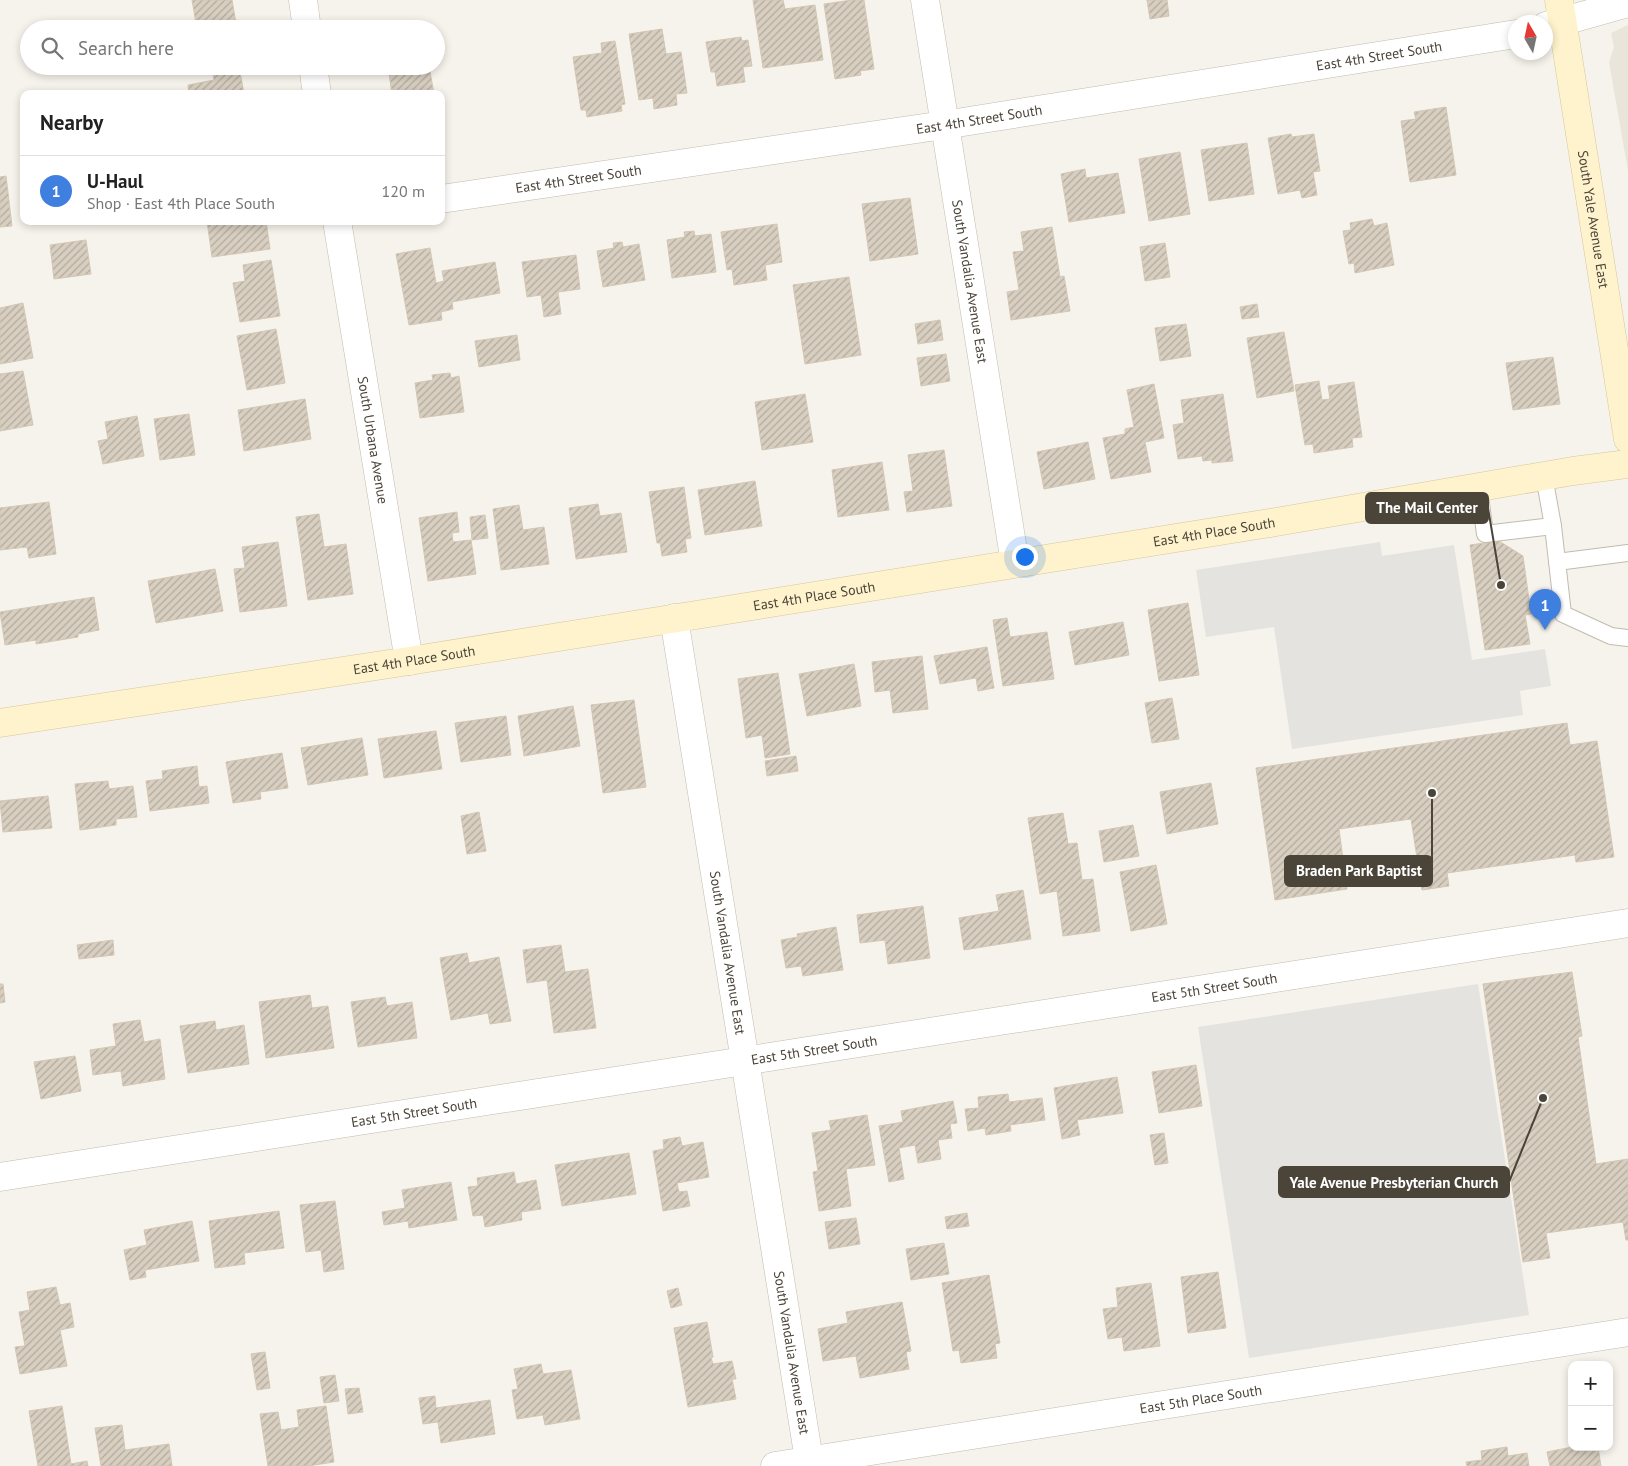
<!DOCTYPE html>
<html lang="en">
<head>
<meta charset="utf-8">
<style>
	:root { --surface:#fff; --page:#f2f2f2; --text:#222; --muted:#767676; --line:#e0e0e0; --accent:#d93025 }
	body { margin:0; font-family:"PT Sans",sans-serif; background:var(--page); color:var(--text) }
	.controls { position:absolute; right:15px; bottom:15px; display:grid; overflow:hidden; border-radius:10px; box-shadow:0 2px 8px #0003 }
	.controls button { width:45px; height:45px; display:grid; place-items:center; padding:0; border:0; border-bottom:1px solid var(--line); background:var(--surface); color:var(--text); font:25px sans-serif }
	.compass { position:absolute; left:1508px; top:15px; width:45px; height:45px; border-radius:50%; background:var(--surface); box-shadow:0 2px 8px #0003; rotate:351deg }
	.you { position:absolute; left:1024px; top:556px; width:18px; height:18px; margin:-12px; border:4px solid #fff; border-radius:50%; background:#1a73e8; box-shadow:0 0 0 8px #1a73e833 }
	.badge { display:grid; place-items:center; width:32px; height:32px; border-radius:50%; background:var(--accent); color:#fff; font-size:16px; font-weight:700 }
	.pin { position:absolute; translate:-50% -41px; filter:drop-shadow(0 1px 2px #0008) }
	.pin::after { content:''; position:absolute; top:26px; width:18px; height:15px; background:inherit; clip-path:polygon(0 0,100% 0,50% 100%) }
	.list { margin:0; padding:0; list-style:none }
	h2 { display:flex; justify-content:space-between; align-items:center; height:65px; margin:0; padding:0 20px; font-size:21px }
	h2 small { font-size:16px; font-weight:400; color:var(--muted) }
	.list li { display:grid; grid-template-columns:32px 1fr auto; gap:15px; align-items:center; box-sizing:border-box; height:70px; padding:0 20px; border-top:1px solid var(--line) }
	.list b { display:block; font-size:19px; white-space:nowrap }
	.list p { margin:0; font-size:16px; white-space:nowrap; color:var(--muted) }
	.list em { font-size:16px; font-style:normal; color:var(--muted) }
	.icon { flex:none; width:28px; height:28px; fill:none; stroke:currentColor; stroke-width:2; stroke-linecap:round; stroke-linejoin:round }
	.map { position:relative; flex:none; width:1628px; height:1466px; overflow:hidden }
	.search { position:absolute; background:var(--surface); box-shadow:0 2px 8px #0003; left:20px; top:20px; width:425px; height:55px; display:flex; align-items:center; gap:12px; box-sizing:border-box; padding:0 18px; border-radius:28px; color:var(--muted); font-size:19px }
	.panel { position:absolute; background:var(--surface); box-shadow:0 2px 8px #0003; left:20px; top:90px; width:425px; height:135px; border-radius:10px }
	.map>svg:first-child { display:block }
	.residential { fill:#eae5da }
	.parking { fill:#e5e3e0 }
	.building { fill:url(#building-hatch); stroke:#d3c7b4 }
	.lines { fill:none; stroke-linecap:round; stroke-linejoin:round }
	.lane-casing { stroke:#c2bbae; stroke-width:18 }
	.street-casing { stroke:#c2bbae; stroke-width:29 }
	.secondary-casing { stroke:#d6c79b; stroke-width:29 }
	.lane { stroke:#fff; stroke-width:16 }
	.street { stroke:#fff; stroke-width:28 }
	.secondary { stroke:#fff3cd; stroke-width:28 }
	.labels { text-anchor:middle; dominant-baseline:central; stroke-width:4.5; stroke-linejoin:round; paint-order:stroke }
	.street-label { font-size:14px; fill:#4b4439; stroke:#fff }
	.leader { fill:none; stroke:#4b4439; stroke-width:2 }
	.callout-dot { fill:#4b4439; stroke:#fff; stroke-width:2 }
	.callout { fill:#4b4439; stroke:#4b4439; stroke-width:2 }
	.callout-label { font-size:15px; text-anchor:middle; font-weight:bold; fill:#fff }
</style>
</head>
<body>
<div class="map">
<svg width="1628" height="1466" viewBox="0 0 1628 1466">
	<defs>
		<pattern id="building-hatch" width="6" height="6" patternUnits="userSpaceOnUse" patternTransform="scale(1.25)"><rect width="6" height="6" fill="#d8cfc1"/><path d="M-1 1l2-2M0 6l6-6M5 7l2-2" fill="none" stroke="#b1aa9e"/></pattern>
	</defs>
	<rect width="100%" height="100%" fill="#f6f3ec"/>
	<polygon class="residential" points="1628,25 1628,171 1609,62 1614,47 1611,33"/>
	<g class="parking">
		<polygon points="1380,542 1382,556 1454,545 1472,660 1545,649 1551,686 1520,691 1523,715 1292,749 1274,627 1206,637 1196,570"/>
		<polygon points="1478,984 1529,1315 1249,1358 1198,1027"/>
	</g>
	<g class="building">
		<polygon points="192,0 232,0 237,29 197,29"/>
		<polygon points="753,0 783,0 785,9 815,5 823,60 763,68"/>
		<polygon points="852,0 864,0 874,69 860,71 861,75 835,79 824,4"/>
		<polygon points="1147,0 1167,0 1169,16 1150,19"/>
		<polygon points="662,29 666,54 681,52 687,93 676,94 677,105 654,109 653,98 639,100 629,34"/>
		<polygon points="741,37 742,41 748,40 752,66 743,67 745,82 717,86 715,72 711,72 706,42"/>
		<polygon points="615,41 625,104 621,105 622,111 587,117 586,110 581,110 573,57 602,53 601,43"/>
		<polygon points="239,66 244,94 189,94 188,85 214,80 212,67"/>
		<polygon points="388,66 429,66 434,94 392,94"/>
		<polygon points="1446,107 1456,175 1410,182 1401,121 1416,119 1414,112"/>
		<polygon points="1291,134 1292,137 1314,134 1320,171 1313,172 1317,195 1302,198 1300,190 1278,194 1268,138"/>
		<polygon points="1247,143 1254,194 1209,201 1201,150"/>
		<polygon points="1180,152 1190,214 1149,221 1139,159"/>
		<polygon points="1085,169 1086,178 1118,173 1125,213 1069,222 1061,174"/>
		<polygon points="6,176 12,226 0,227 0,177"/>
		<polygon points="910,198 918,254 870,261 862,204"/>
		<polygon points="1372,219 1374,226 1387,223 1394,265 1355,273 1354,263 1349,264 1343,231 1351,230 1350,223"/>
		<polygon points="207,221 266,221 270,249 212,257"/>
		<polygon points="777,224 782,262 765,265 767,280 734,285 732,269 727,270 721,232"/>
		<polygon points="1052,227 1060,277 1064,276 1070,311 1011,320 1007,292 1019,290 1013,252 1024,251 1021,232"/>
		<polygon points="694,231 695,236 711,234 716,272 672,278 667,240 685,237 684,232"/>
		<polygon points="86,240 91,274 54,279 50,245"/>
		<polygon points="622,242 623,247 639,244 645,280 603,287 597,251 614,248 613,243"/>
		<polygon points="1165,243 1170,277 1145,281 1140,247"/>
		<polygon points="430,248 436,283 444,281 442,271 495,262 500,293 452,302 453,309 441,312 442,320 409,325 396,254"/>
		<polygon points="576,255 580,289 558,292 561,314 544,317 541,295 527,297 522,262"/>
		<polygon points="271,260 280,316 240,322 233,283 245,281 243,265"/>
		<polygon points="849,277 861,355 805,364 793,285"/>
		<polygon points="23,303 33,358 0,364 0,308"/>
		<polygon points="1257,304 1259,317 1242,319 1240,307"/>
		<polygon points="940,320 943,340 918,344 915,324"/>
		<polygon points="1186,324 1191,356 1160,361 1155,328"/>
		<polygon points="276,329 285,383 247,390 237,336"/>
		<polygon points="1284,332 1294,391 1257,398 1247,338"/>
		<polygon points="517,335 520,360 479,367 475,341"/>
		<polygon points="946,354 950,381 921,386 917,358"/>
		<polygon points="1553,357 1560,404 1513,410 1506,363"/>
		<polygon points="23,371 33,425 0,431 0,374"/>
		<polygon points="450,373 451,378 459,376 464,412 420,418 415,383 433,380 432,375"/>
		<polygon points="1319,381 1322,400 1330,399 1328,386 1354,382 1362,437 1352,438 1353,447 1314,453 1313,444 1305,445 1295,385"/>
		<polygon points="1154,384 1164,438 1145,442 1151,472 1111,479 1103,438 1125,434 1125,429 1134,427 1127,390"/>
		<polygon points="805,394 813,442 762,450 755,402"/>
		<polygon points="1223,394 1233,461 1212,463 1212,460 1203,461 1202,456 1178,459 1173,425 1184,423 1181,400"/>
		<polygon points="305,399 311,439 244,451 238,410"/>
		<polygon points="189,414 195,455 160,460 154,419"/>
		<polygon points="137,416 144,456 103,464 98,441 108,439 105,422"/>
		<polygon points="1088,442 1095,479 1044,489 1037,452"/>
		<polygon points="944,450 952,506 907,512 904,492 913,491 908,455"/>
		<polygon points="882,462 889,510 838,517 832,470"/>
		<polygon points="755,481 762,526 705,535 698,490"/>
		<polygon points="684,487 691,538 685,539 687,552 662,556 660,543 657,543 649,492"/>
		<polygon points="49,502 56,554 29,558 27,547 0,550 0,508"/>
		<polygon points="598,504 600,516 621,513 627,552 576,559 569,508"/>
		<polygon points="519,505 523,530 544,527 549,564 501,570 493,509"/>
		<polygon points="457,512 459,532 452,533 453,542 471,540 476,574 428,581 419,518"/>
		<polygon points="319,514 324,547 346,544 353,594 308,600 296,517"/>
		<polygon points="485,515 488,538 472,540 470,517"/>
		<polygon points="1499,541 1523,556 1531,614 1525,615 1530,644 1485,650 1470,545"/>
		<polygon points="278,542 287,606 240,612 234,569 245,568 242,547"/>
		<polygon points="215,569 223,611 156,623 148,581"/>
		<polygon points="94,597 99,630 78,634 78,637 36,644 36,640 5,645 0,612"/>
		<polygon points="1188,603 1199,675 1159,681 1148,610"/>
		<polygon points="1007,618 1010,637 1047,632 1054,679 1003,686 993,620"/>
		<polygon points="1123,622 1129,655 1075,665 1069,632"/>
		<polygon points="987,647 994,688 978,691 976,678 940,684 934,656"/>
		<polygon points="922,656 928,709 893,713 890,690 875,692 872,662"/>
		<polygon points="854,664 861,706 807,716 799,674"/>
		<polygon points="778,673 790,754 765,758 762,735 746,738 738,679"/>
		<polygon points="1172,698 1179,739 1152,743 1145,703"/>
		<polygon points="634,700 646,787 603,793 591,705"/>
		<polygon points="573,706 580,746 524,756 518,716"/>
		<polygon points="506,716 511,755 461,762 455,723"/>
		<polygon points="1567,723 1570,745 1597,741 1614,857 1576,862 1575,855 1447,873 1449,886 1422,890 1411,819 1339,829 1347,889 1275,900 1256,768"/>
		<polygon points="436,731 442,769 384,778 378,739"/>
		<polygon points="362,738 368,775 308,785 301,748"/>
		<polygon points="282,753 288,788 260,792 261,799 233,803 226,762"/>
		<polygon points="796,756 798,771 767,776 765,761"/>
		<polygon points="197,766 199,787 207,786 209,803 150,811 146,781 163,779 162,771"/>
		<polygon points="108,781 109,789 133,786 137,817 116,819 116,825 80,830 75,784"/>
		<polygon points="1211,783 1218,824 1167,834 1160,792"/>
		<polygon points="48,796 52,828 3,832 0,801"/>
		<polygon points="479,812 486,851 467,854 461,816"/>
		<polygon points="1063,813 1068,844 1077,843 1082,880 1093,879 1100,931 1063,936 1057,891 1040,894 1028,818"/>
		<polygon points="1133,825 1139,856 1104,862 1099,831"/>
		<polygon points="1156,865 1167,924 1131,931 1120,872"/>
		<polygon points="1023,890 1031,939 964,950 959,918 999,911 996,895"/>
		<polygon points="923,906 930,958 888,964 885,940 860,943 857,915"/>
		<polygon points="836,927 843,970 803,976 801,966 786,968 781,940 798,937 797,934"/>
		<polygon points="113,940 114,955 79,959 77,945"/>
		<polygon points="561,945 565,972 588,969 596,1028 554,1033 547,980 527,983 523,950"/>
		<polygon points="467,953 469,963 499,957 511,1021 490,1024 488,1013 451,1020 440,958"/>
		<polygon points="1572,972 1582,1036 1578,1037 1596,1164 1628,1159 1628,1240 1626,1240 1623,1222 1546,1233 1550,1258 1523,1262 1483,984"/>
		<polygon points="0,984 3,984 5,1002 0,1003"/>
		<polygon points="310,995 312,1008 328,1006 334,1048 266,1058 259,1002"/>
		<polygon points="385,997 387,1006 412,1002 417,1038 358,1047 351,1002"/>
		<polygon points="140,1020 144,1042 160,1039 165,1079 123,1086 121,1071 93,1075 90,1050 116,1046 113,1024"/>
		<polygon points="215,1021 216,1030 244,1025 249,1064 188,1073 180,1026"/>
		<polygon points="75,1056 81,1091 41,1099 34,1062"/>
		<polygon points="1196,1065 1202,1106 1159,1113 1152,1072"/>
		<polygon points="1117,1077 1123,1113 1077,1120 1080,1135 1062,1139 1054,1088"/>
		<polygon points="1008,1094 1009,1102 1042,1098 1045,1120 1010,1125 1011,1131 986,1135 985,1128 968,1131 965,1109 979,1108 978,1097"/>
		<polygon points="953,1101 957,1123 950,1124 952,1138 938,1140 941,1159 918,1163 915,1145 899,1148 904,1179 889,1182 879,1126 903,1122 901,1111"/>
		<polygon points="867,1115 875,1165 846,1169 851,1206 819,1211 813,1172 818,1171 812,1133 831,1130 829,1121"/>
		<polygon points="1164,1133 1168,1163 1155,1165 1150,1135"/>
		<polygon points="680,1137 682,1146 703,1142 709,1177 677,1183 679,1192 687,1191 690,1206 663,1211 653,1151 664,1149 663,1140"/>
		<polygon points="629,1153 636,1194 562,1206 555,1165"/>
		<polygon points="514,1172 516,1184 536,1180 541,1209 521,1212 522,1220 485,1227 483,1215 473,1216 468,1187 478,1186 477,1178"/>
		<polygon points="451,1182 457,1220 409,1228 408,1221 384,1225 382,1212 405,1208 402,1190"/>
		<polygon points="335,1201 344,1269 324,1272 321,1250 306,1252 300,1205"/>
		<polygon points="279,1211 284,1248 244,1253 245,1264 215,1268 209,1221"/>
		<polygon points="967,1213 969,1226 947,1229 945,1217"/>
		<polygon points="856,1218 860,1244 829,1249 825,1222"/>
		<polygon points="192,1221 199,1261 145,1270 146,1277 130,1280 124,1250 147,1245 144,1230"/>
		<polygon points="944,1243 949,1274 911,1280 906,1249"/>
		<polygon points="1218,1272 1226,1328 1188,1333 1181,1277"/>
		<polygon points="989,1275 1000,1343 995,1344 997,1358 961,1363 959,1350 953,1351 942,1283"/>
		<polygon points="1151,1283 1160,1346 1124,1351 1122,1337 1108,1339 1103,1309 1118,1307 1116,1288"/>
		<polygon points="56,1287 60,1305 70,1303 74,1327 60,1330 67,1366 20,1374 15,1347 25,1346 19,1312 30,1310 27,1292"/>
		<polygon points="678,1288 682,1305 671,1308 667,1291"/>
		<polygon points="902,1302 911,1351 906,1352 909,1369 860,1378 856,1356 823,1361 818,1329 848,1323 846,1312"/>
		<polygon points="707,1322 713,1357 711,1358 713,1364 732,1361 736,1379 732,1379 736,1399 688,1407 674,1328"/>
		<polygon points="265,1352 270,1388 257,1390 251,1354"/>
		<polygon points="541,1364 543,1374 571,1370 580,1419 545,1425 543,1415 517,1419 512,1390 518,1389 514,1369"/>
		<polygon points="335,1375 339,1401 324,1403 320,1377"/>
		<polygon points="359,1388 363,1412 348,1414 345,1389"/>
		<polygon points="435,1396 436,1408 490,1400 495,1434 441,1443 438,1422 423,1424 419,1398"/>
		<polygon points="62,1406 71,1464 87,1461 88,1466 38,1466 29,1411"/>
		<polygon points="326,1406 334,1462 308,1466 268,1466 260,1414 278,1412 281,1430 299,1427 297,1410"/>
		<polygon points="122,1425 125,1450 169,1444 172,1466 101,1466 95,1428"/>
		<polygon points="1507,1447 1508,1456 1527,1453 1529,1466 1467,1466 1466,1462 1482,1460 1481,1451"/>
		<polygon points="1572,1447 1598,1447 1601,1466 1550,1466 1547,1452"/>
	</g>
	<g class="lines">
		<g class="lane-casing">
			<g id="lane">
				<polyline points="1544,476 1553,526 1563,614 1611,636 1628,638"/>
				<polyline points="1479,488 1485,534 1553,526"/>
				<polyline points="1557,562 1628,553"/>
			</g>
		</g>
		<g class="street-casing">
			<g id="street">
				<polyline points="303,0 307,29"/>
				<path id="s1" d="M 925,0 L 1015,563"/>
				<polyline points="1546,26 1628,3"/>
				<polyline points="313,66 317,94"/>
				<path id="s2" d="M 441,199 L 944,125 L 1516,34"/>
				<path id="s3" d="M 337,221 L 409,661"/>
				<path id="s4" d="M 674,618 L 810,1466"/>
				<path id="s5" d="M 0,1177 L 1628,923"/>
				<path id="s6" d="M 775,1466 L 1628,1332"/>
			</g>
		</g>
		<g class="secondary-casing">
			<g id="secondary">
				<path id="s7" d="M 1559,0 L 1628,439"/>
				<path id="s8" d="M 0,723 L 409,661 L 1276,522 L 1573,471 L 1628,464"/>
			</g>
		</g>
		<use href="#lane" class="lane"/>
		<use href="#street" class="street"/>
		<use href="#secondary" class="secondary"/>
	</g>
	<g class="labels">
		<g class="street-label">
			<text stroke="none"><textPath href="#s2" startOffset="949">East 4th Street South</textPath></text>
			<text stroke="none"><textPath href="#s2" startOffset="544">East 4th Street South</textPath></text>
			<text stroke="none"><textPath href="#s2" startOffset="139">East 4th Street South</textPath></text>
			<text stroke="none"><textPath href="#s7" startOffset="222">South Yale Avenue East</textPath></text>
			<text stroke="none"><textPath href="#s1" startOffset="285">South Vandalia Avenue East</textPath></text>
			<text stroke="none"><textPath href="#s3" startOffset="222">South Urbana Avenue</textPath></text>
			<text stroke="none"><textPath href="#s8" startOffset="1229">East 4th Place South</textPath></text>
			<text stroke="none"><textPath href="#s8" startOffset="824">East 4th Place South</textPath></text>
			<text stroke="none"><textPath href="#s8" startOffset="419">East 4th Place South</textPath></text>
			<text stroke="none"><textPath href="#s4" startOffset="339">South Vandalia Avenue East</textPath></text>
			<text stroke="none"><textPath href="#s5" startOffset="1229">East 5th Street South</textPath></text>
			<text stroke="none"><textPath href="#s5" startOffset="824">East 5th Street South</textPath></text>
			<text stroke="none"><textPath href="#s5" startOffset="419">East 5th Street South</textPath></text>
			<text stroke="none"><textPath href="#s4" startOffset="744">South Vandalia Avenue East</textPath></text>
			<text stroke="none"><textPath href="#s6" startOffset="431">East 5th Place South</textPath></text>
		</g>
	</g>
	<path class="leader" d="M1501 585L1488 508M1432 793L1432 871M1543 1098L1509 1182"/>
	<g class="callout-dot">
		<circle cx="1501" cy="585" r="5"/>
		<circle cx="1432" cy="793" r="5"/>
		<circle cx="1543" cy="1098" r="5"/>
	</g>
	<g class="callout">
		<rect x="1366" y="493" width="122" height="30" rx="5"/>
		<rect x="1285" y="856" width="147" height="30" rx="5"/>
		<rect x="1279" y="1167" width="230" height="30" rx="5"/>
	</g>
	<g class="callout-label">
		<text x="1427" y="513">The Mail Center</text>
		<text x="1359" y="876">Braden Park Baptist</text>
		<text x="1394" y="1188">Yale Avenue Presbyterian Church</text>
	</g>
</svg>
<div class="controls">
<button>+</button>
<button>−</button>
</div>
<svg class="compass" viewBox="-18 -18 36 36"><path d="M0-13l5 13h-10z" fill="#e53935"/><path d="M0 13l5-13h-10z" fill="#767676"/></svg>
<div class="you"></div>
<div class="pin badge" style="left:1545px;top:630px;background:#3f7fe0">1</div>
<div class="search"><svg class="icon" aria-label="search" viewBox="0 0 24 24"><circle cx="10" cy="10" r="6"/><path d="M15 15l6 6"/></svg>Search here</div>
<section class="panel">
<h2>Nearby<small></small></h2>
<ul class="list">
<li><span class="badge" style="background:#3f7fe0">1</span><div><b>U-Haul</b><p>Shop · East 4th Place South</p></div><em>120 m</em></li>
</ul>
</section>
</div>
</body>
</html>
